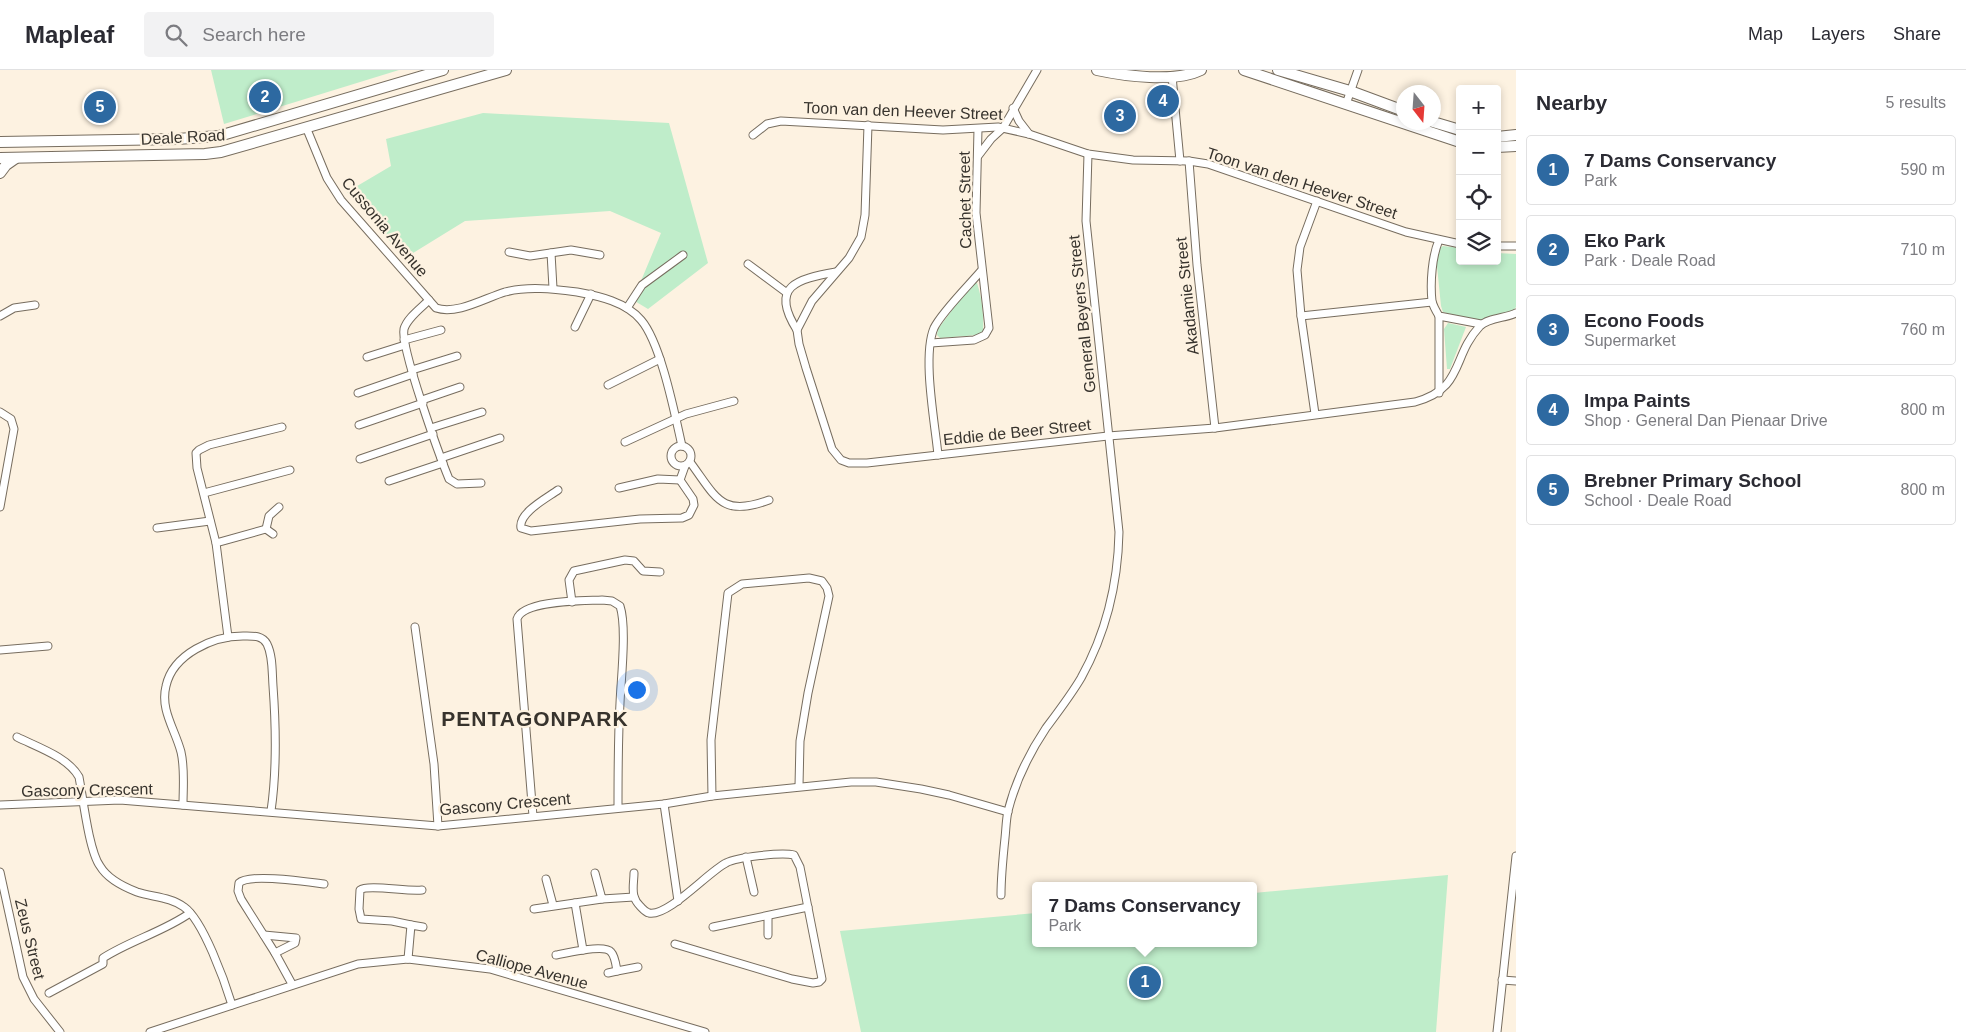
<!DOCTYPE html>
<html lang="en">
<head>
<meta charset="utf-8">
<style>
	:root { --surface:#fff; --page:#f2f2f3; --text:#2b2b33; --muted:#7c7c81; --line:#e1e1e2; --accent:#2d69a1 }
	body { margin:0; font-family:Arial,sans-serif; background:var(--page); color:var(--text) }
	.controls { position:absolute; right:15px; top:15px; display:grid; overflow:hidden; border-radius:5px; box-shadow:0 2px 8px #0003 }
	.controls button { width:45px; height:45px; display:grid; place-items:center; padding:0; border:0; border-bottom:1px solid var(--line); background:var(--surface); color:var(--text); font:25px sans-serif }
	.compass { position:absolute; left:1396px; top:15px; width:45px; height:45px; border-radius:50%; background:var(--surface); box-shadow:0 2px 8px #0003; rotate:163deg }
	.you { position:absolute; left:636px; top:619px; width:18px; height:18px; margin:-12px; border:4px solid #fff; border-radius:50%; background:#1a73e8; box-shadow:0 0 0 8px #1a73e833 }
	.badge { display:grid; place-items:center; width:32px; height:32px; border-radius:50%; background:var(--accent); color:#fff; font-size:16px; font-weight:700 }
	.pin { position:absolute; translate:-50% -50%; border:2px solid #fff; box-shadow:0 1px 5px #0006 }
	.popup { position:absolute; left:1032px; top:812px; width:225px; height:65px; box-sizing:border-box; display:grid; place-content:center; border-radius:5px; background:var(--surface); filter:drop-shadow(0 1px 4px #0005); font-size:16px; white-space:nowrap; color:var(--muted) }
	.popup b { font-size:19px; color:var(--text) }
	.popup::after { content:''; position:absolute; left:50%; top:100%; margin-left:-10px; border:10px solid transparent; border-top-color:var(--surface) }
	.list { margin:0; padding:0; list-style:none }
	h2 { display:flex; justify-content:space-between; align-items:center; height:65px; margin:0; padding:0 20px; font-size:21px }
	h2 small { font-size:16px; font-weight:400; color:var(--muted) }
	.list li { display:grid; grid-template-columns:32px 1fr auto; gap:15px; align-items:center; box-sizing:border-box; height:70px; margin:0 10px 10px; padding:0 10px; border:1px solid var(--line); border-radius:5px }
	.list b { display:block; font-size:19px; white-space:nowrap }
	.list p { margin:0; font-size:16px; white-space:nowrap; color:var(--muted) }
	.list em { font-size:16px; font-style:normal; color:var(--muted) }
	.icon { flex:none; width:28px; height:28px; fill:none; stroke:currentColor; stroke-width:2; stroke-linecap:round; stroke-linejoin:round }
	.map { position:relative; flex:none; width:1516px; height:962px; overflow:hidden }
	header { display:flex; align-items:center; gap:30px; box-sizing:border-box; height:70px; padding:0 25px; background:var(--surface); border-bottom:1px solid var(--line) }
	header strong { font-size:24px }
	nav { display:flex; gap:28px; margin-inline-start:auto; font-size:18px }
	.search { width:350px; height:45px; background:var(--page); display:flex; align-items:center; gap:12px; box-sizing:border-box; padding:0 18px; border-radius:5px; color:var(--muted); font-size:19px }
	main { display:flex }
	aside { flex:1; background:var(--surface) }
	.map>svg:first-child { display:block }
	.green { fill:#bfedca }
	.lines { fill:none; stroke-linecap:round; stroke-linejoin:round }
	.street-casing { stroke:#776d5f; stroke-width:9 }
	.secondary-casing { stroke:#776d5f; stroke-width:12 }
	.street { stroke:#fff; stroke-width:7 }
	.secondary { stroke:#fff; stroke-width:10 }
	.labels { text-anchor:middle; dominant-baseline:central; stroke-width:4.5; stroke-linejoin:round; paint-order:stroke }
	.street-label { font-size:16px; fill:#37332d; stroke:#fdf2e1 }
	.district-label { font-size:21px; font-weight:bold; letter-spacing:1px; fill:#37332d; stroke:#fdf2e1 }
</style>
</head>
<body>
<header>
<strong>Mapleaf</strong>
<div class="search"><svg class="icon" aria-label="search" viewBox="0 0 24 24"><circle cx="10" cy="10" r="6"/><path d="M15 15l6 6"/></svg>Search here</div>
<nav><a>Map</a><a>Layers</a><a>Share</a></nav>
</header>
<main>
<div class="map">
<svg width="1516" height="962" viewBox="0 0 1516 962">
	<rect width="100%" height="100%" fill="#fdf2e1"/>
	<g class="green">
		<polygon points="211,0 399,0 224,54"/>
		<polygon points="483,43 669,53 708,193 648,239 633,230 661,163 610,141 465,151 405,188 347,122 391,96 386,69"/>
		<polygon points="1443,176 1460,178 1460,191 1497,191 1497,183 1516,184 1516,237 1513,241 1478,251 1443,242 1441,236 1436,186 1438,179"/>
		<path d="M 973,212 L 977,213 C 982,228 984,246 983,262 L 978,265 L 940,268 L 937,265 L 938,259 Z"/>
		<polygon points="1448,253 1466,257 1450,299 1447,299 1444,259"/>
		<polygon points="1448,805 1436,962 861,962 840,861 1036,843 1036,873 1254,873 1254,823"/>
	</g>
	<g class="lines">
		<g class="street-casing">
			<g id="street">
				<polyline points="1172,6 1180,91"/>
				<polyline points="1346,34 1358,0"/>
				<polyline points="1013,38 1019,51 1029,64"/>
				<path d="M 868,55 L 865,145 L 861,167 L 849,188 L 812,231 L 797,260 L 799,274 L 806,298 L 832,379 L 841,390 L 849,393 L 867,393 L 1108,366 L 1215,358 L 1415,332 C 1465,318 1451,287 1480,256 C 1488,248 1506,248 1516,243"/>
				<path d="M 306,57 L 327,108 L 341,130 L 436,238 C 457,245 485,228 505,222 C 528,216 553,219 577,222 C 599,226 626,232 641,250 C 661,273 675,345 682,376"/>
				<polyline points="753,65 767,54 781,51 943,60 998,57 1029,64 1088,84 1133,90 1189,91 1208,94 1406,162 1460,174"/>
				<polyline points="978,86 991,69 1003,58 1037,0"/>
				<polyline points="1189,91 1197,195 1215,358"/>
				<path d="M 1439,170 C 1432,186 1430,213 1432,231 C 1433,236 1436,241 1439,246 L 1481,254"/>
				<polyline points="1497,176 1516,176"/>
				<polyline points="509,182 530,186 571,180 600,185"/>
				<polyline points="551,183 553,218"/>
				<polyline points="748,194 787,223"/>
				<path d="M 429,230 C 421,238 407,248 404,259 C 400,277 440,387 449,409 L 457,414 L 481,413"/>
				<polyline points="627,238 642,215 683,185"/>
				<polyline points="0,246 14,238 35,235"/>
				<polyline points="1301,246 1432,232"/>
				<polyline points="575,257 591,224"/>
				<path d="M 797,260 C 769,216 797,209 836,202"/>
				<polyline points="404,270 441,260"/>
				<polyline points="931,273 974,270 985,265 989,258 976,143 978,59"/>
				<polyline points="367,287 405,275"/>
				<polyline points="412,300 457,286"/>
				<polyline points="608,315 660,289"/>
				<polyline points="358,323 413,304"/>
				<polyline points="1439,323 1439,246"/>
				<polyline points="422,330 460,317"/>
				<polyline points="0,342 11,349 14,359 0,437"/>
				<polyline points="1315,344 1301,246 1297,200 1300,177 1317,131"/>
				<polyline points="359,355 423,333"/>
				<polyline points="431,358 482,342"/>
				<polyline points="625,372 686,344 734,331"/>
				<circle cx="681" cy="386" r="10"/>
				<path d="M 938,385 C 935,353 922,286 934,258 C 941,243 970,214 981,201"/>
				<polyline points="441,388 500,368"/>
				<polyline points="360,389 433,364"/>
				<path d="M 690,392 C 716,427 721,448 769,430"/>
				<polyline points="389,411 443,393"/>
				<polyline points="619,418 658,409 680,410 685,396"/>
				<path d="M 558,420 C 547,428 518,443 521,458 L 531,461 L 640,449 L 682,448 L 689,445 L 694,435 L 693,429 L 680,410"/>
				<polyline points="204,423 290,400"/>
				<polyline points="157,458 210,451"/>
				<polyline points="266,459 269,446 279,437"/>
				<polyline points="216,473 266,459 273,464"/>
				<polyline points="572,532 569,510 574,501 625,490 634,491 643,501 660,502"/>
				<polyline points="415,557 434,694 438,756"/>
				<polyline points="228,567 216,473 197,398 196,383 199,380 209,375 282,357"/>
				<polyline points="0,580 48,576"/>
				<path d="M 17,667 C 37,677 68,687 79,707 C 83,728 89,781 100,796 C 107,808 124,817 137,822 C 152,827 171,827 184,837 C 203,850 225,912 232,935"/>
				<polyline points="712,726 711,670 728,523 742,514 809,508 822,511 827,518 829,526 808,623 800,671 799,716"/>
				<polyline points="664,734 678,831"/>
				<polyline points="0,735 120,730 438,756 664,734 712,726 851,712 876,712 921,719 949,725 1008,742"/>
				<path d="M 183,735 C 183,718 185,699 181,682 C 175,659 160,640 166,616 C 173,584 213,566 243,566 C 253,566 262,565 267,574 C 273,586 272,603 273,616 C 276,657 277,700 271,741"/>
				<path d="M 533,746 L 517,549 C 523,530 584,531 602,530 L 612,531 L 620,536 C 627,557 621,609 620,633 C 618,668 618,702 618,737"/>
				<polyline points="746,787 754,822"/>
				<polyline points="0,802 23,907 34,929 60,962"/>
				<polyline points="595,803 602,829 634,827"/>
				<path d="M 634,803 C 634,810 632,820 634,826 C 635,830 638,834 640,836 C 643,839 645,842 649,843 C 668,847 708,802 726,793 C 737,787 782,782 794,785 L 800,797 L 822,909 L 819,912 L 813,913 L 792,909 L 675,874"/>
				<polyline points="546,809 553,835"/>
				<path d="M 1001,825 C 1001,806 1003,787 1005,768 C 1006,759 1006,750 1008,741 C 1015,713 1030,682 1046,658 C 1058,642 1071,625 1081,608 C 1106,563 1118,513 1119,462 L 1086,151 L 1088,84"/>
				<polyline points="575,833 583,880"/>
				<polyline points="534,839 602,829"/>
				<polyline points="768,846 768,865"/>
				<path d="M 411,855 L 392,851 L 361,849 L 359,839 L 360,820 C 368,814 408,822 422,820"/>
				<polyline points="713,857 808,837"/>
				<polyline points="264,865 296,868 295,873 275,883"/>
				<path d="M 556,885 C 566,883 605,874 611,882 C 615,886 616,895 617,901 L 638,897"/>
				<polyline points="408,889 411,855 423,857"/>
				<polyline points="608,903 617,901"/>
				<polyline points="1502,910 1516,911"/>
				<path d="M 292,914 L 275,883 L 241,829 L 238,821 L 239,813 C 249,803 308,812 324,814"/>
				<path d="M 49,923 L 103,894 L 103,888 C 131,870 163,862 190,843"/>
				<polyline points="150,962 358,894 408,889 490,899 705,962"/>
				<polyline points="1497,962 1516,786"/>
			</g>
		</g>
		<g class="secondary-casing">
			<g id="secondary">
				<path d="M 1097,0 C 1125,6 1175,13 1201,0"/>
				<polyline points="1244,0 1460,72"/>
				<polyline points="1278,0 1350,21 1404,41"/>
				<polyline points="1433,52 1460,60"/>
				<polyline points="1497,67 1516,65"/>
				<polyline points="0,72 177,69 219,66 443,0"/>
				<polyline points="1497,77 1516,76"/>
				<polyline points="0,88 205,84 221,82 506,0"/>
				<polyline points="0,103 6,95 16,88"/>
			</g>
		</g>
		<use href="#street" class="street"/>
		<use href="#secondary" class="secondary"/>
	</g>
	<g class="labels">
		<g class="street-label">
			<text transform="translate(903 41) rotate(2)">Toon van den Heever Street</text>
			<text transform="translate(183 67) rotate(-3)">Deale Road</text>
			<text transform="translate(1302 113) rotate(18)">Toon van den Heever Street</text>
			<text transform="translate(965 130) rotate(-91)">Cachet Street</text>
			<text transform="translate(385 157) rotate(50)">Cussonia Avenue</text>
			<text transform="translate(1187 226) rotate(-96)">Akadamie Street</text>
			<text transform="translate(1082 244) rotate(-96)">General Beyers Street</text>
			<text transform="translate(1017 362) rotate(-6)">Eddie de Beer Street</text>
			<text transform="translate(87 720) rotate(-1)">Gascony Crescent</text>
			<text transform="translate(505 734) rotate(-5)">Gascony Crescent</text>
			<text transform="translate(30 869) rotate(76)">Zeus Street</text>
			<text transform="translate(532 899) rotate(15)">Calliope Avenue</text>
		</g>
		<g class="district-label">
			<text x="535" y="648">PENTAGONPARK</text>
		</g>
	</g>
</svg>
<div class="controls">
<button>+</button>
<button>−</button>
<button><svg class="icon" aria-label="locate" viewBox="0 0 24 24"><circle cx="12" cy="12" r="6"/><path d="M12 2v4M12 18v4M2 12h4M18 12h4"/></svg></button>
<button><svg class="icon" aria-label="layers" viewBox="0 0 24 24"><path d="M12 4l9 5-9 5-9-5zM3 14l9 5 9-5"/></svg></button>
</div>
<svg class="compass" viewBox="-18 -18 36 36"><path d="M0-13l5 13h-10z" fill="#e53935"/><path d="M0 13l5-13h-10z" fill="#7c7c81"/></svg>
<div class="you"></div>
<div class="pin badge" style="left:1145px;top:912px">1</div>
<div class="popup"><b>7 Dams Conservancy</b>Park</div>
<div class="pin badge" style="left:265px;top:27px">2</div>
<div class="pin badge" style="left:1120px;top:46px">3</div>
<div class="pin badge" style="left:1163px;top:31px">4</div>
<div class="pin badge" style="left:100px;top:37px">5</div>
</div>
<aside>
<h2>Nearby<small>5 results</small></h2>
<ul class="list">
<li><span class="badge">1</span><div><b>7 Dams Conservancy</b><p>Park</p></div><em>590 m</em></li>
<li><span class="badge">2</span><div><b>Eko Park</b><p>Park · Deale Road</p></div><em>710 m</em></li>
<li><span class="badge">3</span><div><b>Econo Foods</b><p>Supermarket</p></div><em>760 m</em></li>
<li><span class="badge">4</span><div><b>Impa Paints</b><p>Shop · General Dan Pienaar Drive</p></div><em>800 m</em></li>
<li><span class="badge">5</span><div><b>Brebner Primary School</b><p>School · Deale Road</p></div><em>800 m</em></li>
</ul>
</aside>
</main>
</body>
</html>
